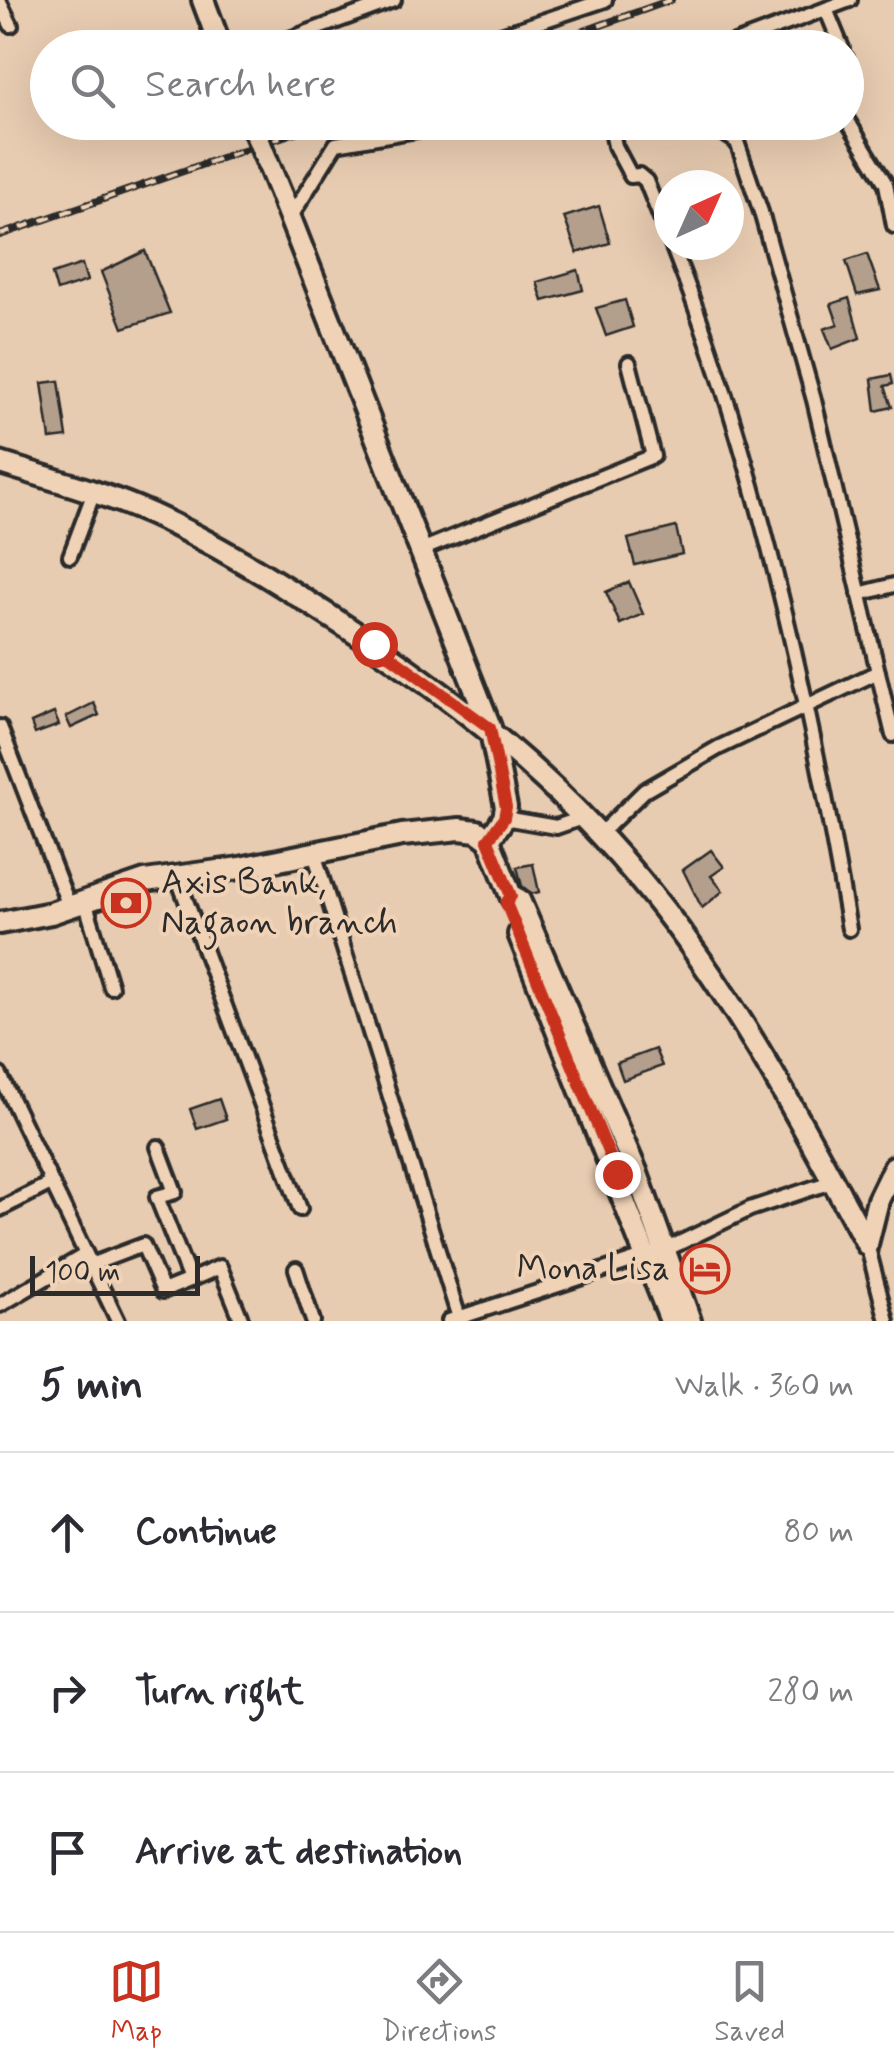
<!DOCTYPE html>
<html lang="en">
<head>
<meta charset="utf-8">
<style>
	:root { --surface:#fff; --page:#f7f7f7; --text:#2b2b33; --muted:#7c7c81; --line:#e1e1e2; --accent:#c8321e }
	body { margin:0; font-family:Mynerve,sans-serif; background:var(--page); color:var(--text) }
	.compass { position:absolute; left:654px; top:170px; width:90px; height:90px; border-radius:50%; background:var(--surface); box-shadow:0 10px 40px #0002; rotate:45deg }
	.scale { position:absolute; left:30px; bottom:25px; width:170px; box-sizing:border-box; padding-left:10px; border:5px solid #2b2b2b; border-top:0; font-size:28px; line-height:35px; white-space:nowrap; color:#2b2b2b; -webkit-text-stroke:8px #f0d3b7; paint-order:stroke }
	.stop { position:absolute; width:30px; height:30px; margin:-22px; border:8px solid #c8321e; border-radius:50%; background:#fff }
	.stop.end { background:#c8321e; border-color:#fff; box-shadow:0 2px 10px #0008 }
	.list { margin:0; padding:0; list-style:none }
	h2 { display:flex; justify-content:space-between; align-items:center; height:130px; margin:0; padding:0 40px; font-size:42px }
	h2 small { font-size:32px; font-weight:400; color:var(--muted) }
	.list li { display:grid; grid-template-columns:65px 1fr auto; gap:30px; align-items:center; box-sizing:border-box; height:160px; padding:0 40px; border-top:2px solid var(--line) }
	.list b { display:block; font-size:38px; white-space:nowrap }
	.list em { font-size:32px; font-style:normal; color:var(--muted) }
	.icon { flex:none; width:55px; height:55px; fill:none; stroke:currentColor; stroke-width:2; stroke-linecap:round; stroke-linejoin:round }
	.map { position:relative; flex:none; width:894px; height:1321px; overflow:hidden }
	.search { position:absolute; background:var(--surface); box-shadow:0 10px 40px #0002; left:30px; right:30px; top:30px; height:110px; display:flex; align-items:center; gap:25px; box-sizing:border-box; padding:0 35px; border-radius:55px; color:var(--muted); font-size:38px }
	.sheet { height:610px; background:var(--surface) }
	nav { display:flex; justify-content:space-around; align-items:center; box-sizing:border-box; height:140px; border-top:2px solid var(--line); background:var(--surface); font-size:28px; color:var(--muted) }
	nav a { display:grid; justify-items:center; gap:5px }
	nav .on { color:var(--accent) }
	.map>svg:first-child { display:block }
	.building { fill:#b39f8c; stroke:#2b2b2b; stroke-width:2.5 }
	.lines { fill:none; stroke-linecap:round; stroke-linejoin:round }
	.street-casing { stroke:#2b2b2b; stroke-width:20 }
	.primary-casing { stroke:#2b2b2b; stroke-width:28 }
	.street { stroke:#f0d3b7; stroke-width:12 }
	.primary { stroke:#f0d3b7; stroke-width:20 }
	.rail-casing { stroke:#2b2b2b; stroke-width:8 }
	.rail { stroke:#f0d3b7; stroke-width:4; stroke-dasharray:11; stroke-linecap:butt }
	.primary-bridge-casing { stroke:#2b2b2b; stroke-width:28; stroke-linecap:butt }
	.primary-bridge { stroke:#f0d3b7; stroke-width:20 }
	.route { stroke:#c8321e; stroke-width:12 }
	.labels { text-anchor:middle; dominant-baseline:central; stroke-width:8; stroke-linejoin:round; paint-order:stroke }
	.poi-label { font-size:35px; fill:#2b2b2b; stroke:#f0d3b7; text-anchor:start }
</style>
</head>
<body>
<div class="map">
<svg width="894" height="1321" viewBox="0 0 894 1321">
	<rect width="100%" height="100%" fill="#e8ccb1"/>
	<filter id="ink" filterUnits="userSpaceOnUse"><feTurbulence type="fractalNoise" baseFrequency=".01" numOctaves="2"/><feDisplacementMap in="SourceGraphic" scale="20" xChannelSelector="R" yChannelSelector="G"/><feConvolveMatrix kernelMatrix="1 2 1 2 8 2 1 2 1" color-interpolation-filters="sRGB"/></filter>
	<g filter="url(#ink)">
		<g class="building">
			<polygon points="599,206 610,243 577,253 564,217"/>
			<polygon points="145,251 170,313 123,328 101,272"/>
			<polygon points="867,254 880,290 857,295 846,261"/>
			<polygon points="82,264 87,281 57,291 52,274"/>
			<polygon points="578,270 583,290 543,301 537,282"/>
			<polygon points="849,298 860,338 832,349 824,329 838,324 831,304"/>
			<polygon points="625,300 633,327 606,336 596,308"/>
			<polygon points="891,375 893,384 885,386 892,407 876,411 872,379"/>
			<polygon points="59,381 67,437 50,439 42,383"/>
			<polygon points="676,527 682,554 635,565 628,539"/>
			<polygon points="629,582 643,614 620,624 606,592"/>
			<polygon points="94,703 99,715 71,728 66,717"/>
			<polygon points="54,713 59,725 35,734 31,723"/>
			<polygon points="711,850 724,867 711,876 723,891 702,908 683,870"/>
			<polygon points="533,864 539,892 531,894 522,886 517,867"/>
			<polygon points="655,1049 662,1066 623,1080 617,1063"/>
			<polygon points="219,1099 226,1119 197,1129 190,1109"/>
		</g>
		<g class="lines">
			<g class="street-casing">
				<g id="street">
					<polyline points="0,3 11,25"/>
					<polyline points="826,9 842,48"/>
					<polyline points="265,48 394,0"/>
					<polyline points="462,48 605,0"/>
					<polyline points="721,48 850,0"/>
					<polyline points="846,58 846,74"/>
					<polyline points="846,118 886,184 894,226"/>
					<polyline points="610,122 615,146 631,176 639,175 646,181 669,239"/>
					<polyline points="290,218 336,144 464,122"/>
					<path d="M 672,245 C 756,457 811,705 849,929"/>
					<polyline points="421,550 653,456 629,363"/>
					<polyline points="70,556 94,492"/>
					<polyline points="859,594 894,585"/>
					<polyline points="878,672 893,735"/>
					<polyline points="0,727 69,906"/>
					<polyline points="504,818 556,827 582,818"/>
					<polyline points="600,834 644,791 718,748 878,672 814,400 761,212 737,142 707,122"/>
					<polyline points="314,853 460,1321"/>
					<polyline points="177,876 300,1209"/>
					<polyline points="85,901 111,987"/>
					<polyline points="0,1075 118,1321"/>
					<polyline points="158,1147 175,1192 157,1197 190,1280 220,1267 242,1321"/>
					<polyline points="0,1209 51,1183"/>
					<polyline points="867,1244 887,1321"/>
					<polyline points="90,1265 143,1245 163,1291 190,1280"/>
					<polyline points="296,1269 313,1321"/>
					<polyline points="0,1305 85,1255"/>
					<polyline points="449,1321 665,1250 750,1209 834,1181"/>
				</g>
			</g>
			<g class="primary-casing">
				<g id="primary">
					<polyline points="203,0 221,48"/>
					<polyline points="281,195 490,727 506,807 504,818 489,840"/>
					<path d="M 0,463 C 51,479 102,492 151,514 C 213,542 271,578 328,615 C 453,696 559,779 653,896 C 739,1003 802,1124 867,1244"/>
					<polyline points="0,923 51,913 145,881 240,868 402,835 460,829 477,831 489,840 511,896 519,900 636,1171 690,1321"/>
					<polyline points="519,934 671,1321"/>
					<polyline points="867,1244 878,1200 894,1167"/>
				</g>
			</g>
			<use href="#street" class="street"/>
			<use href="#primary" class="primary"/>
			<g class="rail-casing">
				<g id="rail">
					<polyline points="537,48 671,0"/>
					<polyline points="0,235 324,122"/>
				</g>
			</g>
			<use href="#rail" class="rail"/>
			<g class="primary-bridge-casing">
				<polyline id="primary-bridge" points="251,122 281,195"/>
			</g>
			<use href="#primary-bridge" class="primary-bridge"/>
		</g>
	</g>
	<g class="lines" filter="url(#ink)">
		<polyline class="route" points="374,644 490,728 506,807 504,818 488,840 511,896 506,903 617,1174"/>
	</g>
	<defs>
		<g id="bank-ring" transform="scale(2.5)"><circle r="9.5" fill="#f0d3b7" stroke="#c8321e" stroke-width="1.5"/><path d="M-6-4H6V4H-6ZM0-2.3a2.3 2.3 0 1 0 0 4.6a2.3 2.3 0 1 0 0-4.6Z" fill="#c8321e"/></g>
		<g id="hotel-ring" transform="scale(2.5)"><circle r="9.5" fill="#f0d3b7" stroke="#c8321e" stroke-width="1.5"/><path d="M-6-4.5h1.5V1H6V5H4.5V3h-9V5H-6ZM-4 0a1.8 1.8 0 1 1 3.6 0ZM.5 0V-2.5h3Q6-2.5 6 0Z" fill="#c8321e"/></g>
	</defs>
	<g fill-rule="evenodd">
		<use href="#bank-ring" x="126" y="903"/>
		<use href="#hotel-ring" x="705" y="1269"/>
	</g>
	<g class="labels">
		<g class="poi-label">
			<text x="161" y="883">Axis Bank,<tspan x="161" dy="40">Nagaon branch</tspan></text>
			<text x="670" y="1269" text-anchor="end">Mona Lisa</text>
		</g>
	</g>
</svg>
<svg class="compass" viewBox="-18 -18 36 36"><path d="M0-13l5 13h-10z" fill="#e53935"/><path d="M0 13l5-13h-10z" fill="#7c7c81"/></svg>
<div class="scale">100 m</div>
<div class="stop" style="left:374px;top:644px"></div>
<div class="stop end" style="left:617px;top:1174px"></div>
<div class="search"><svg class="icon" aria-label="search" viewBox="0 0 24 24"><circle cx="10" cy="10" r="6"/><path d="M15 15l6 6"/></svg>Search here</div>
</div>
<section class="sheet">
<h2>5 min<small>Walk · 360 m</small></h2>
<ul class="list">
<li><svg class="icon" aria-label="ahead" viewBox="0 0 24 24"><path d="M12 20V5M6 11l6-6 6 6"/></svg><div><b>Continue</b></div><em>80 m</em></li>
<li><svg class="icon" aria-label="right" viewBox="0 0 24 24"><path d="M7 20v-9h11M14 6l5 5-5 5"/></svg><div><b>Turn right</b></div><em>280 m</em></li>
<li><svg class="icon" aria-label="arrive" viewBox="0 0 24 24"><path d="M6 21V4h12l-3 4 3 4H6"/></svg><div><b>Arrive at destination</b></div></li>
</ul>
</section>
<nav>
<a class="on"><svg class="icon" aria-label="map" viewBox="0 0 24 24"><path d="M3 6l6-2 6 2 6-2v14l-6 2-6-2-6 2zM9 4v14M15 6v14"/></svg>Map</a>
<a><svg class="icon" aria-label="directions" viewBox="0 0 24 24"><path d="M12 3l9 9-9 9-9-9zM9 14v-3h6M13 9l2 2-2 2"/></svg>Directions</a>
<a><svg class="icon" aria-label="saved" viewBox="0 0 24 24"><path d="M7 4h10v16l-5-4-5 4z"/></svg>Saved</a>
</nav>
</body>
</html>
